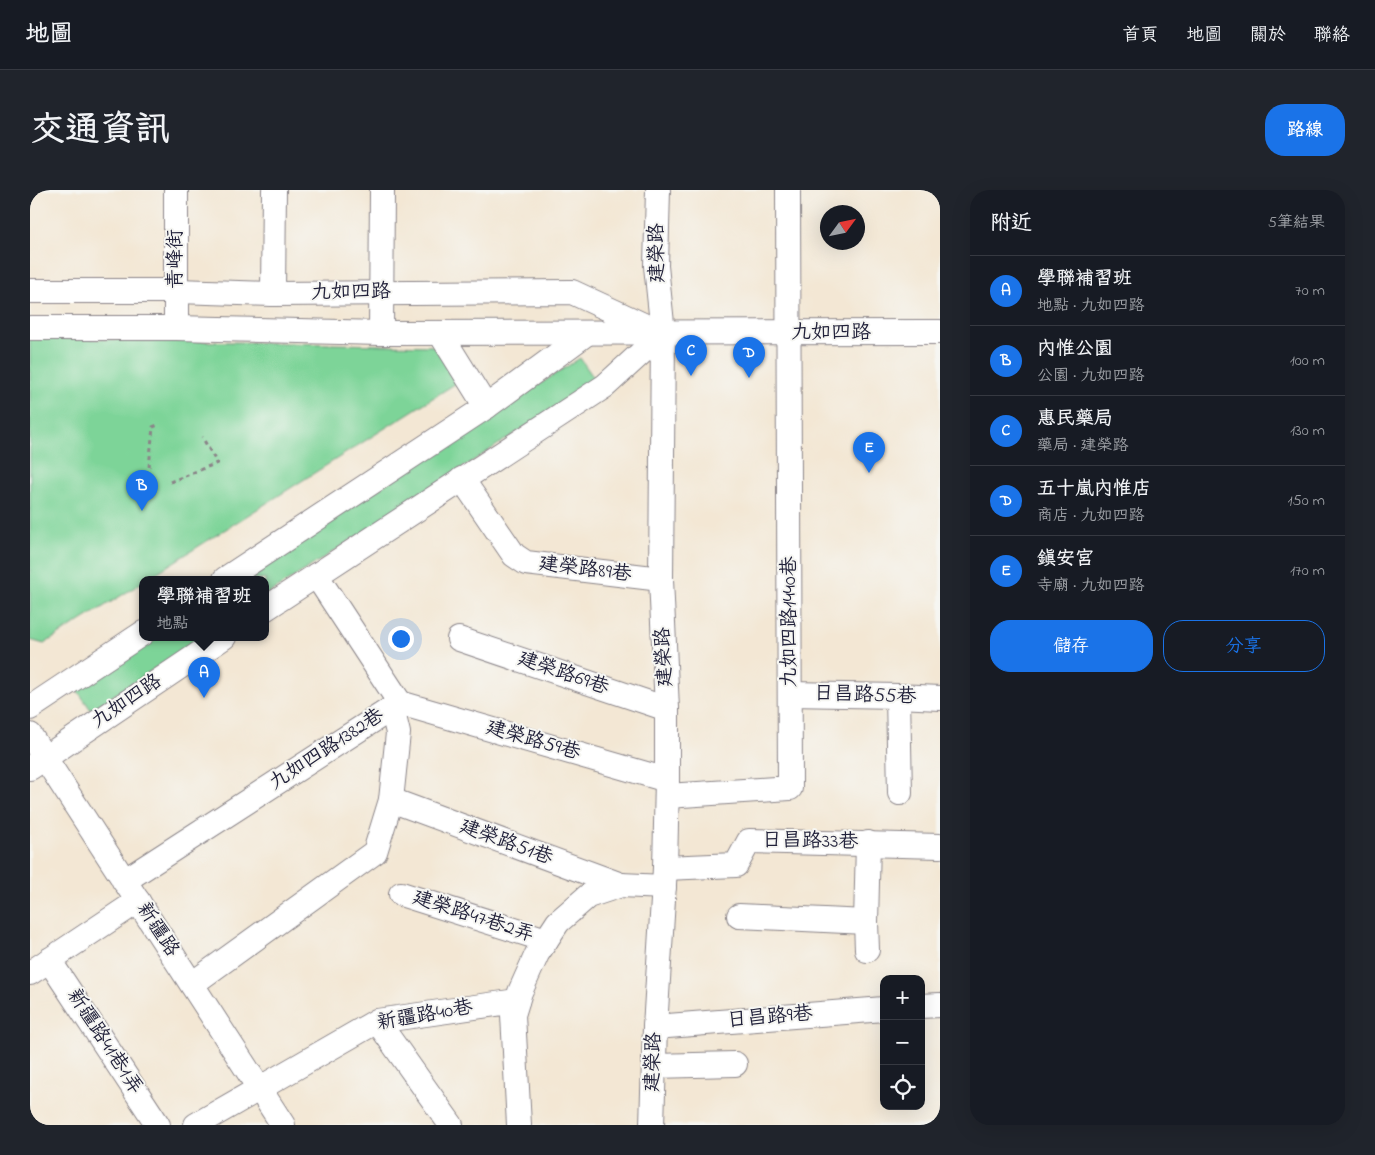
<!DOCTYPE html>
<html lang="zh-TW">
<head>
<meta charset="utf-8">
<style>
	:root { --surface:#171b24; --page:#20242c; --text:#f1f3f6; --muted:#9ea1a6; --line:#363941; --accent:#1a73e8 }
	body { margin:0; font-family:"Indie Flower","LXGW WenKai TC",sans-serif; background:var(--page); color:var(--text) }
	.controls { position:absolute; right:15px; bottom:15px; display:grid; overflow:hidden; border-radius:10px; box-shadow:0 5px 20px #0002 }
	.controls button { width:45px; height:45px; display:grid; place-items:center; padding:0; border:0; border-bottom:1px solid var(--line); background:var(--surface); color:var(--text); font:25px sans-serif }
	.compass { position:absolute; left:790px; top:15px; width:45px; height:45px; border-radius:50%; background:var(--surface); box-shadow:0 5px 20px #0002; rotate:57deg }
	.you { position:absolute; left:370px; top:448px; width:18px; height:18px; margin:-12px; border:4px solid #fff; border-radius:50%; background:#1a73e8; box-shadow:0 0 0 8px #1a73e833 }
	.badge { display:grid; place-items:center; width:32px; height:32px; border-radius:50%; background:var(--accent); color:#fff; font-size:16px; font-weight:700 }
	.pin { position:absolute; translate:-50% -41px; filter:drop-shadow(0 1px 2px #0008) }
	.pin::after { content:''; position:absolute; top:26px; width:18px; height:15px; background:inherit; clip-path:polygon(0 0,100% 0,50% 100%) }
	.popup { position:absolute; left:109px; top:386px; width:130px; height:65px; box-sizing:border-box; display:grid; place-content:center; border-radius:10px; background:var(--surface); filter:drop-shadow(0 1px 4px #0005); font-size:16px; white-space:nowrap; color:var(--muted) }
	.popup b { font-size:19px; color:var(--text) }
	.popup::after { content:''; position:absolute; left:50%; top:100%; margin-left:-10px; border:10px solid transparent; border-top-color:var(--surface) }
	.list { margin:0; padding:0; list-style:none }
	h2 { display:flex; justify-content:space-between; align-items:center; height:65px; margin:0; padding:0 20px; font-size:21px }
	h2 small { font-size:16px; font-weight:400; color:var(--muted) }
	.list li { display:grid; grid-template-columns:32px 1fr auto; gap:15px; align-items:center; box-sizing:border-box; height:70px; padding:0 20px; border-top:1px solid var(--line) }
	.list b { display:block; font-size:19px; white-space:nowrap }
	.list p { margin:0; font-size:16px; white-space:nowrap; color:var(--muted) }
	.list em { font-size:16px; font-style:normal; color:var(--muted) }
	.actions { display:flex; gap:10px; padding:15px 20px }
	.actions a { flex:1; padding:11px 0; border:1px solid var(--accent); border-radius:20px; text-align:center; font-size:18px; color:var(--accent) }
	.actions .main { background:var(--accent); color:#fff }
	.icon { flex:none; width:28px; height:28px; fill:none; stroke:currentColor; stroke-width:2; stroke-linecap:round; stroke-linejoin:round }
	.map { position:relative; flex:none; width:910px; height:935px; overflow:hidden; border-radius:20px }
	header { display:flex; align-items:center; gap:30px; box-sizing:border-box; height:70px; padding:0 25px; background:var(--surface); border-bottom:1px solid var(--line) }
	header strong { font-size:24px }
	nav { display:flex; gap:28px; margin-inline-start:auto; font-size:18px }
	.intro { display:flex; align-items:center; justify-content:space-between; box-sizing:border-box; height:120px; padding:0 30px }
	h1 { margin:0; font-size:35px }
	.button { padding:12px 22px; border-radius:20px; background:var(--accent); color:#fff; font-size:18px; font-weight:700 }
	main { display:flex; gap:30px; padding:0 30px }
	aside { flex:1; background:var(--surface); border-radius:20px; box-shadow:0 5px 20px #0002 }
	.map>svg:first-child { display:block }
	.green { fill:#7dd498; stroke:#507b6a }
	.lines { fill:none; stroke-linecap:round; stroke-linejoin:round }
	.minor-casing { stroke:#8a8488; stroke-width:26 }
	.path { stroke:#8a8488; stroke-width:3; stroke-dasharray:4 4; stroke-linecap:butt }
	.minor { stroke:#fff; stroke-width:24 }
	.labels { text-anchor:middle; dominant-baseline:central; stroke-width:4; stroke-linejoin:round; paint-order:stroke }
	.street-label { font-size:20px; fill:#22223b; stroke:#f6f6f2 }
</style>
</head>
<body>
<header>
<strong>地圖</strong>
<nav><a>首頁</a><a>地圖</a><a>關於</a><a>聯絡</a></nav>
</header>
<div class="intro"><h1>交通資訊</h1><a class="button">路線</a></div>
<main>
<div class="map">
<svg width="910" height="935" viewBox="0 0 910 935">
	<rect width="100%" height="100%" fill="#f6f6f2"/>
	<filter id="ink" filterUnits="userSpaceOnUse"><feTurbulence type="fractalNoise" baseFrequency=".02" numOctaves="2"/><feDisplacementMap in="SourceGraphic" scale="10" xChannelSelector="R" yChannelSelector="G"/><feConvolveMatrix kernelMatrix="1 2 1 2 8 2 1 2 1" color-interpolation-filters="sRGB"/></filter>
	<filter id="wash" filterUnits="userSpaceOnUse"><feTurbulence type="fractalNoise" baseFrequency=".0096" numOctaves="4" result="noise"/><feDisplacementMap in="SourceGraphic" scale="20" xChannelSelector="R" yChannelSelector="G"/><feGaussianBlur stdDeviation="1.12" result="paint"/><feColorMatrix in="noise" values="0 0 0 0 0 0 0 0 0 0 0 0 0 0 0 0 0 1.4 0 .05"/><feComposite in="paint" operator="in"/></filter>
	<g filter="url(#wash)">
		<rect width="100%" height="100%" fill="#f3e7d4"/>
		<g class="green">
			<polygon points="0,148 406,156 428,192 117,389 113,389 113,392 14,454 0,450"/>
			<polygon points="550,168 566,191 235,406 235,389 210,389"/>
			<polygon points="122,447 173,447 61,520 45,497"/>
		</g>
	</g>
	<g filter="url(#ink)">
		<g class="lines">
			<g class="minor-casing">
				<g id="minor">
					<polyline points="0,101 147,101 243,104 542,102 624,140"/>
					<polyline points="243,104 244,0"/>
					<polyline points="0,138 146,138 351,143 910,142"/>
					<polyline points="146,138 146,0"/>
					<polyline points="351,143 352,0"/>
					<polyline points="410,143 456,217"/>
					<polyline points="432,289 484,365 496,373 631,389"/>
					<polyline points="195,389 456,217 557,143"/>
					<polyline points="235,419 575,196 633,143"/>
					<polyline points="429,449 637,519"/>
					<polyline points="760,504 868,506 910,508"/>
					<polyline points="868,506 870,603"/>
					<polyline points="370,513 637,590"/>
					<polyline points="0,518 113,443"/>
					<polyline points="0,545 253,935"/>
					<polyline points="0,578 194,447"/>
					<polyline points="637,606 760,598 758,0"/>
					<polyline points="361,610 591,695"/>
					<polyline points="635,678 706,675 719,651 910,656"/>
					<polyline points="94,691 370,513 286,385"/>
					<polyline points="371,704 516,750"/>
					<polyline points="709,726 836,732"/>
					<polyline points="837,760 836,732 838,653"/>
					<polyline points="19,770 128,935"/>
					<polyline points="0,783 108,711"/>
					<polyline points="162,794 345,662 361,610 368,543 362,518"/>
					<polyline points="891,816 910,815"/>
					<polyline points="347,831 421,935"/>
					<polyline points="625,837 854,819"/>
					<polyline points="624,876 705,874"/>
					<polyline points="166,935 347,831 487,811"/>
					<polyline points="489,935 483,825 490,802 507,764 528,732 558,706 591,695 634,697"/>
					<polyline points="622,935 625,837 635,678 637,590 637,519 631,389 633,143 626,76 628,0"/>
				</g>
			</g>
			<g class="path">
				<polyline points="119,277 123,237 130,234"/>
				<polyline points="140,292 187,273 172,247"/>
			</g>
			<use href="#minor" class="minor"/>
		</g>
	</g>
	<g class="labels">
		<g class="street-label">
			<text transform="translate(628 63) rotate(-91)">建榮路</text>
			<text transform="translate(146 69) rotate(-90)">青峰街</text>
			<text transform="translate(321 103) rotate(-1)">九如四路</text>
			<text x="801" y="143">九如四路</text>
			<text transform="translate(555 380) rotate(7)">建榮路89巷</text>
			<text transform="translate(760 432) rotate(-90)">九如四路1440巷</text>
			<text transform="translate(635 467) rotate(-93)">建榮路</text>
			<text transform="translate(533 484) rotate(19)">建榮路69巷</text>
			<text transform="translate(835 506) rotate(2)">日昌路55巷</text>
			<text transform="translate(97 512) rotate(-34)">九如四路</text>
			<text transform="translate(503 551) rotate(16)">建榮路59巷</text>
			<text transform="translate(297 560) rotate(-33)">九如四路1382巷</text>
			<text transform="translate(780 652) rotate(1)">日昌路33巷</text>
			<text transform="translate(476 653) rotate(20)">建榮路51巷</text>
			<text transform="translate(443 727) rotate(18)">建榮路47巷2弄</text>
			<text transform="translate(127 740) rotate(57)">新疆路</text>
			<text transform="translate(395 826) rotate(-10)">新疆路40巷</text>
			<text transform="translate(740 828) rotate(-5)">日昌路9巷</text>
			<text transform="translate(74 852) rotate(57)">新疆路41巷1弄</text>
			<text transform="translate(624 872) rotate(-88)">建榮路</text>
		</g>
	</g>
</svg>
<div class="controls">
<button>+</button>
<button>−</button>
<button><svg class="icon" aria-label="locate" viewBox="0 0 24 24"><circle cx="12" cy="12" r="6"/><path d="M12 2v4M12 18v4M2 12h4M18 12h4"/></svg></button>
</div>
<svg class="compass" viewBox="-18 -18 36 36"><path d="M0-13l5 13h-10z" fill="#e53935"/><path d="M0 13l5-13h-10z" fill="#9ea1a6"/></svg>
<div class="you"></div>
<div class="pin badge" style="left:174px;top:508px">A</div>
<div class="popup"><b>學聯補習班</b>地點</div>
<div class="pin badge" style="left:112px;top:321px">B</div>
<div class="pin badge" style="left:661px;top:186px">C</div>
<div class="pin badge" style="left:719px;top:188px">D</div>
<div class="pin badge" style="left:839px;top:283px">E</div>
</div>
<aside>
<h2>附近<small>5筆結果</small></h2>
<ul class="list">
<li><span class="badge">A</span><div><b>學聯補習班</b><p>地點 · 九如四路</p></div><em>70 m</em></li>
<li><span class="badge">B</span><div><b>內惟公園</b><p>公園 · 九如四路</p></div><em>100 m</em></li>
<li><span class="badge">C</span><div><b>惠民藥局</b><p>藥局 · 建榮路</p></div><em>130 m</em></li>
<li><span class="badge">D</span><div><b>五十嵐內惟店</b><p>商店 · 九如四路</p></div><em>150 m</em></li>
<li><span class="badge">E</span><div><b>鎮安宮</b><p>寺廟 · 九如四路</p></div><em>170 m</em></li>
</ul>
<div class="actions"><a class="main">儲存</a><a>分享</a></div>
</aside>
</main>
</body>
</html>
